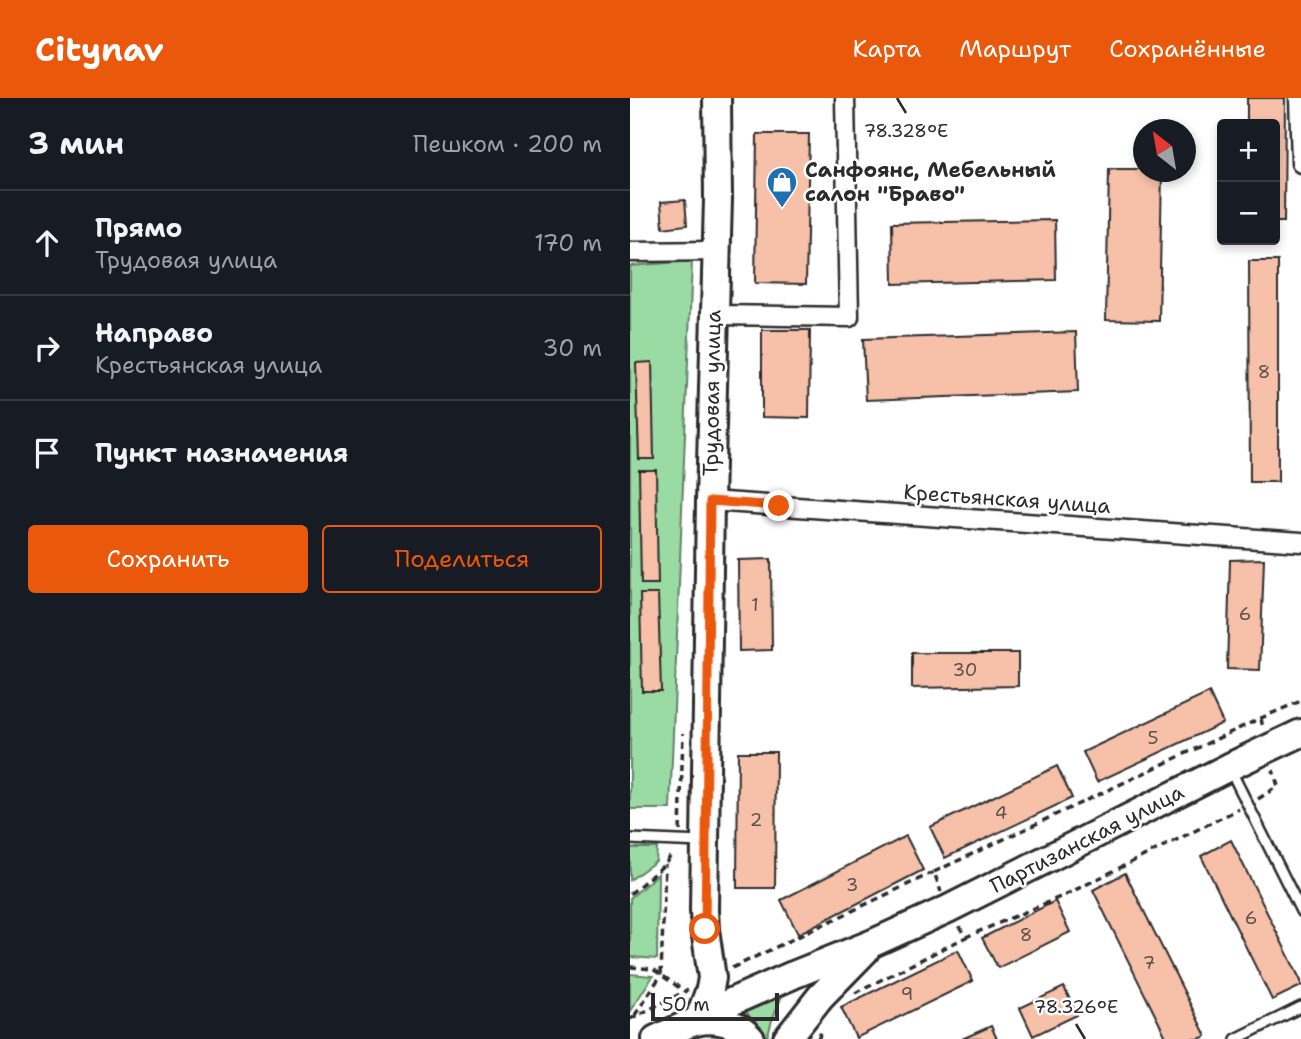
<!DOCTYPE html>
<html lang="ru">
<head>
<meta charset="utf-8">
<style>
	:root { --surface:#171b24; --page:#242831; --text:#f1f3f6; --muted:#9ea1a6; --line:#363941; --accent:#ea580c }
	body { margin:0; font-family:"Shantell Sans",sans-serif; background:var(--page); color:var(--text) }
	.controls { position:absolute; right:21px; top:21px; display:grid; overflow:hidden; border-radius:7px; box-shadow:0 4px 10px #0003 }
	.controls button { width:63px; height:63px; display:grid; place-items:center; padding:0; border:0; border-bottom:2px solid var(--line); background:var(--surface); color:var(--text); font:35px sans-serif }
	.compass { position:absolute; left:503px; top:21px; width:63px; height:63px; border-radius:50%; background:var(--surface); box-shadow:0 4px 10px #0003; rotate:329deg }
	.scale { position:absolute; left:21px; bottom:18px; width:128px; box-sizing:border-box; padding-left:7px; border:4px solid #2b2b2b; border-top:0; font-size:19px; line-height:24px; white-space:nowrap; color:#2b2b2b; -webkit-text-stroke:5px #fff; paint-order:stroke }
	.stop { position:absolute; width:21px; height:21px; margin:-16px; border:5px solid #ea580c; border-radius:50%; background:#fff }
	.stop.end { background:#ea580c; border-color:#fff; box-shadow:0 2px 7px #0008 }
	.list { margin:0; padding:0; list-style:none }
	h2 { display:flex; justify-content:space-between; align-items:center; height:91px; margin:0; padding:0 28px; font-size:30px }
	h2 small { font-size:23px; font-weight:400; color:var(--muted) }
	.list li { display:grid; grid-template-columns:46px 1fr auto; gap:21px; align-items:center; box-sizing:border-box; height:105px; padding:0 28px; border-top:2px solid var(--line) }
	.list b { display:block; font-size:26px; white-space:nowrap }
	.list p { margin:0; font-size:23px; white-space:nowrap; color:var(--muted) }
	.list em { font-size:23px; font-style:normal; color:var(--muted) }
	.actions { display:flex; gap:14px; padding:21px 28px }
	.actions a { flex:1; padding:16px 0; border:2px solid var(--accent); border-radius:7px; text-align:center; font-size:24px; color:var(--accent) }
	.actions .main { background:var(--accent); color:#fff }
	.icon { flex:none; width:38px; height:38px; fill:none; stroke:currentColor; stroke-width:2; stroke-linecap:round; stroke-linejoin:round }
	.map { position:relative; flex:none; width:671px; height:941px; overflow:hidden }
	header { display:flex; align-items:center; gap:42px; box-sizing:border-box; height:98px; padding:0 35px; background:var(--accent); color:#fff }
	header strong { font-size:33px }
	nav { display:flex; gap:38px; margin-inline-start:auto; font-size:24px }
	main { display:flex }
	aside { flex:1; background:var(--surface) }
	.map>svg:first-child { display:block }
	.green { fill:#9adaa3; stroke:#628267; stroke-width:2 }
	.building { fill:#f6c0a9; stroke:#2b2b2b; stroke-width:2 }
	.lines { fill:none; stroke-linecap:round; stroke-linejoin:round }
	.lane-casing { stroke:#2b2b2b; stroke-width:14 }
	.street-casing { stroke:#2b2b2b; stroke-width:23 }
	.secondary-casing { stroke:#2b2b2b; stroke-width:32 }
	.path { stroke:#2b2b2b; stroke-width:3.5; stroke-dasharray:7 5; stroke-linecap:butt }
	.lane { stroke:#fff; stroke-width:9 }
	.street { stroke:#fff; stroke-width:18 }
	.secondary { stroke:#fff; stroke-width:26 }
	.route { stroke:#ea580c; stroke-width:9 }
	.ticks { fill:none; stroke:#2b2b2b; stroke-width:2.5 }
	.labels { text-anchor:middle; dominant-baseline:central; stroke-width:5; stroke-linejoin:round; paint-order:stroke }
	.number-label { font-size:18px; fill:#5e504a }
	.poi-label { font-size:21px; font-weight:bold; fill:#2b2b2b; stroke:#fff; text-anchor:start }
	.street-label { font-size:21px; fill:#2b2b2b; stroke:#fff }
	.ticks-label { font-size:18px; text-anchor:middle; fill:#2b2b2b; stroke:#fff; stroke-width:5; stroke-linejoin:round; paint-order:stroke }
</style>
</head>
<body>
<header>
<strong>Citynav</strong>
<nav><a>Карта</a><a>Маршрут</a><a>Сохранённые</a></nav>
</header>
<main>
<aside>
<h2>3 мин<small>Пешком · 200 m</small></h2>
<ul class="list">
<li><svg class="icon" aria-label="ahead" viewBox="0 0 24 24"><path d="M12 20V5M6 11l6-6 6 6"/></svg><div><b>Прямо</b><p>Трудовая улица</p></div><em>170 m</em></li>
<li><svg class="icon" aria-label="right" viewBox="0 0 24 24"><path d="M7 20v-9h11M14 6l5 5-5 5"/></svg><div><b>Направо</b><p>Крестьянская улица</p></div><em>30 m</em></li>
<li><svg class="icon" aria-label="arrive" viewBox="0 0 24 24"><path d="M6 21V4h12l-3 4 3 4H6"/></svg><div><b>Пункт назначения</b></div></li>
</ul>
<div class="actions"><a class="main">Сохранить</a><a>Поделиться</a></div>
</aside>
<div class="map">
<svg width="671" height="941" viewBox="0 0 671 941">
	<rect width="100%" height="100%" fill="#fff"/>
	<filter id="ink" filterUnits="userSpaceOnUse"><feTurbulence type="fractalNoise" baseFrequency=".0143" numOctaves="2"/><feDisplacementMap in="SourceGraphic" scale="14" xChannelSelector="R" yChannelSelector="G"/><feConvolveMatrix kernelMatrix="1 2 1 2 8 2 1 2 1" color-interpolation-filters="sRGB"/></filter>
	<g filter="url(#ink)">
		<g class="green">
			<polygon points="62,163 40,711 0,711 0,168"/>
			<polygon points="0,750 27,750 26,763 0,782"/>
			<polygon points="28,776 27,861 0,859 0,800"/>
			<polygon points="0,876 23,878 0,913"/>
			<polygon points="154,893 142,922 137,941 133,941 115,911"/>
		</g>
		<g class="building">
			<polygon points="617,0 655,0 654,124 645,124 645,26 617,26"/>
			<polygon points="127,36 179,36 176,186 125,185"/>
			<polygon points="479,71 514,71 514,74 532,74 529,223 476,222"/>
			<polygon points="55,102 57,127 33,130 31,104"/>
			<polygon points="425,122 426,182 263,186 262,125"/>
			<polygon points="619,163 648,163 648,384 620,384"/>
			<polygon points="132,232 180,232 179,320 132,319"/>
			<polygon points="446,234 448,294 236,302 233,241"/>
			<polygon points="22,264 24,361 9,361 6,265"/>
			<polygon points="9,372 26,372 28,486 11,486"/>
			<polygon points="141,461 142,552 109,553 108,462"/>
			<polygon points="634,461 630,572 597,571 600,462"/>
			<polygon points="10,496 28,496 31,593 12,593"/>
			<polygon points="282,555 388,555 388,588 282,590"/>
			<polygon points="579,595 593,625 467,684 453,654"/>
			<polygon points="108,654 146,654 145,790 107,790"/>
			<polygon points="427,668 442,700 315,760 300,729"/>
			<polygon points="276,738 293,772 168,836 151,802"/>
			<polygon points="601,742 671,883 671,888 642,902 571,758"/>
			<polygon points="495,775 576,938 569,941 537,941 463,792"/>
			<polygon points="425,803 440,834 368,870 352,840"/>
			<polygon points="328,852 343,883 226,940 211,909"/>
			<polygon points="434,889 447,917 403,938 390,910"/>
			<polygon points="361,928 367,941 332,941"/>
		</g>
		<g class="lines">
			<g class="lane-casing">
				<g id="lane">
					<polyline points="600,671 671,813"/>
					<polyline points="0,741 72,744"/>
					<polyline points="606,941 671,909"/>
				</g>
			</g>
			<g class="street-casing">
				<g id="street">
					<polyline points="669,0 671,65"/>
					<polyline points="0,154 86,153"/>
					<polyline points="84,217 219,219 215,0"/>
					<polyline points="80,403 671,444"/>
				</g>
			</g>
			<g class="secondary-casing">
				<g id="secondary">
					<polyline points="68,923 80,891 82,880 75,831 74,812 80,403 88,101 87,0"/>
					<path d="M 66,924 C 86,919 108,925 121,941"/>
					<polyline points="26,941 56,927 68,923 92,908 163,877 243,845 318,811 599,669 671,635"/>
					<polyline points="157,941 190,899 235,853"/>
				</g>
			</g>
			<g class="path">
				<polyline points="631,620 633,631"/>
				<polyline points="628,701 648,688 643,672"/>
				<polyline points="50,733 53,635"/>
				<polyline points="304,774 631,620 671,603"/>
				<polyline points="0,796 35,766 42,756"/>
				<polyline points="329,828 336,839 435,797 609,711"/>
				<polyline points="0,869 23,871 54,893"/>
				<polyline points="102,870 304,774 311,794"/>
				<polyline points="225,895 336,839"/>
				<polyline points="5,917 31,877 35,766"/>
				<polyline points="0,921 58,892"/>
				<polyline points="188,941 192,932"/>
			</g>
			<use href="#lane" class="lane"/>
			<use href="#street" class="street"/>
			<use href="#secondary" class="secondary"/>
		</g>
	</g>
	<g class="lines" filter="url(#ink)">
		<polyline class="route" points="75,831 80,403 149,408"/>
	</g>
	<path class="ticks" d="M 267,0 L 276,15M 446,926 L 455,941"/>
	<defs>
		<g id="shop-pin" transform="scale(1.575)"><path d="M0 17L-7.5 6A9.5 9.5 0 1 1 7.5 6Z" fill="#1f6fb2" stroke="#fff"/><path d="M-5-2.5h2.3a2.7 3.5 0 0 1 5.4 0H5L5.5 6h-11ZM-1.5-2.5h3a1.5 2.3 0 0 0-3 0Z" fill="#fff"/></g>
	</defs>
	<g fill-rule="evenodd">
		<use href="#shop-pin" x="152" y="84"/>
	</g>
	<g class="labels">
		<g class="number-label">
			<text x="634" y="274">8</text>
			<text x="125" y="507">1</text>
			<text x="615" y="516">6</text>
			<text x="335" y="572">30</text>
			<text x="523" y="640">5</text>
			<text x="371" y="715">4</text>
			<text x="126" y="722">2</text>
			<text x="222" y="787">3</text>
			<text x="621" y="820">6</text>
			<text x="396" y="837">8</text>
			<text x="519" y="865">7</text>
			<text x="277" y="896">9</text>
		</g>
		<g class="poi-label">
			<text x="175" y="72">Санфоянс, Мебельный<tspan x="175" dy="24">салон "Браво"</tspan></text>
		</g>
		<g class="street-label">
			<text transform="translate(82 295) rotate(-89)">Трудовая улица</text>
			<text transform="translate(377 401) rotate(4)">Крестьянская улица</text>
			<text transform="translate(457 741) rotate(-27)">Партизанская улица</text>
		</g>
	</g>
	<g class="ticks-label">
		<text x="276" y="39">78.328°E</text>
		<text x="446" y="915">78.326°E</text>
	</g>
</svg>
<div class="controls">
<button>+</button>
<button>−</button>
</div>
<svg class="compass" viewBox="-18 -18 36 36"><path d="M0-13l5 13h-10z" fill="#e53935"/><path d="M0 13l5-13h-10z" fill="#9ea1a6"/></svg>
<div class="scale">50 m</div>
<div class="stop" style="left:75px;top:831px"></div>
<div class="stop end" style="left:149px;top:408px"></div>
</div>
</main>
</body>
</html>
